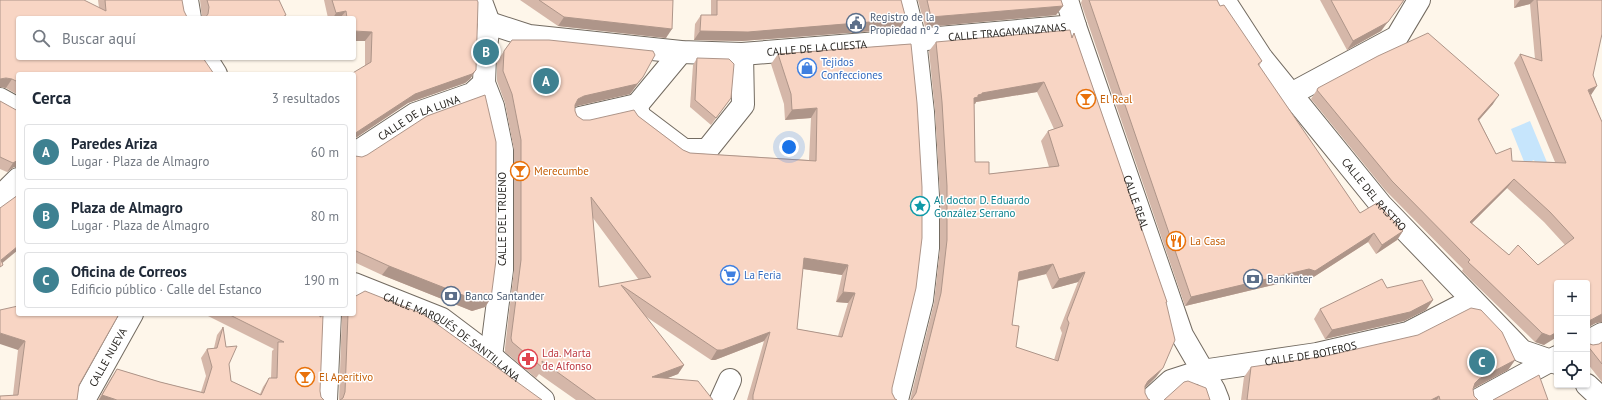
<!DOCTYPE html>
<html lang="es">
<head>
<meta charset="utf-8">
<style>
	:root { --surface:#fff; --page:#f6f6f7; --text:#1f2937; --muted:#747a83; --line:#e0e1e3; --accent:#3e8191 }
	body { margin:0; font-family:"PT Sans",sans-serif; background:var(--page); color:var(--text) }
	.controls { position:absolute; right:12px; bottom:12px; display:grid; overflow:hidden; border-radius:4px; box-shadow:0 1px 3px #0004 }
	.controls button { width:36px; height:36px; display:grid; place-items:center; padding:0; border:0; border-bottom:1px solid var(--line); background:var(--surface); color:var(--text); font:20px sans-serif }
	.you { position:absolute; left:789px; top:147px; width:14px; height:14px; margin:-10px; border:3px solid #fff; border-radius:50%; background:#1a73e8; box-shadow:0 0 0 6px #1a73e833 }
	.badge { display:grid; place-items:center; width:26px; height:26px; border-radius:50%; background:var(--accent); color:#fff; font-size:13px; font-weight:700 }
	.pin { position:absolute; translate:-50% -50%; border:2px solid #fff; box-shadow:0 1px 4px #0006 }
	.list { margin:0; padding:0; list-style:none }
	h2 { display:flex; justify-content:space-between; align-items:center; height:52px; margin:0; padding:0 16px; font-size:17px }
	h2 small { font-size:13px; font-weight:400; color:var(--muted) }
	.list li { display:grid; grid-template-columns:26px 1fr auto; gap:12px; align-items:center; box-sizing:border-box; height:56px; margin:0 8px 8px; padding:0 8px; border:1px solid var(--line); border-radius:4px }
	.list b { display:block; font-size:15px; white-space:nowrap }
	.list p { margin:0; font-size:13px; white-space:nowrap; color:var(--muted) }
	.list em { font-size:13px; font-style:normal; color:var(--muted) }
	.icon { flex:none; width:22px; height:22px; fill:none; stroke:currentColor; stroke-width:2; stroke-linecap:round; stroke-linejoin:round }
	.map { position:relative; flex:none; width:1602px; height:400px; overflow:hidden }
	.search { position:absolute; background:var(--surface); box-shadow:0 1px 3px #0004; left:16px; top:16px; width:340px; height:44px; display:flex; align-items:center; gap:10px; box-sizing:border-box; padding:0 14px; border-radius:4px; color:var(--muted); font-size:15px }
	.panel { position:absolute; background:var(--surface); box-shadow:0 1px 3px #0004; left:16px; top:72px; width:340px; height:244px; border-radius:4px }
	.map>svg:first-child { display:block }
	.water { fill:#c6e5fc }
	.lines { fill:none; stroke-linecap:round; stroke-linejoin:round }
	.minor-casing { stroke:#736b61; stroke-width:24 }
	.minor { stroke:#fff; stroke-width:22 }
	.wall { fill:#d5b7a9; fill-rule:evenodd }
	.shaded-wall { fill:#ae9589 }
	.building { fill:#f8d5c4; stroke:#ae9589; fill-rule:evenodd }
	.labels { text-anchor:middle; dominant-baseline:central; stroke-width:3; stroke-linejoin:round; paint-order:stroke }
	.service-label { font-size:11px; fill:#4e5e75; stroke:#fff; text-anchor:start }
	.street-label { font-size:11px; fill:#2a2723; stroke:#fff }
	.shop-label { font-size:11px; fill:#366cbe; stroke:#fff; text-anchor:start }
	.food-label { font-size:11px; fill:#c56008; stroke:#fff; text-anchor:start }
	.culture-label { font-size:11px; fill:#0d838f; stroke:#fff; text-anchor:start }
	.health-label { font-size:11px; fill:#be3a42; stroke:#fff; text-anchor:start }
</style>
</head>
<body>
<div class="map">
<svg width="1602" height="400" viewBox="0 0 1602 400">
	<rect width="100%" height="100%" fill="#fef6ea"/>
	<polygon class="water" points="1530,121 1551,172 1541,176 1534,160 1525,164 1511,129"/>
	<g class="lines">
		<g class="minor-casing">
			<g id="minor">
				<polyline points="187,0 190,18"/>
				<polyline points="479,0 482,4 489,23 485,56 484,83 493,106 502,150 502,270 491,356"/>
				<path id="s1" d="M 1067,0 L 1075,26 L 1182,335 L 1214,390 L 1218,400"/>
				<path id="s2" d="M 1224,0 L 1261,57 L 1381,205 L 1522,351 L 1557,363"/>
				<path id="s3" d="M 489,23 L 529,36 L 681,52 L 742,54 L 915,40 L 1075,26"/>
				<polyline points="681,52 637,105 639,116 684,150 707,150 743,105 742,54"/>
				<polyline points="206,58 216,74"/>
				<polyline points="1291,94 1397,37 1419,0"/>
				<polyline points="0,99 18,109"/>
				<polyline points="580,118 637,105"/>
				<path id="s4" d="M 354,154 L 415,114 L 472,94 L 484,83"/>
				<polyline points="0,197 18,179"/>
				<path id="s5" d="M 354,284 L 442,319 L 491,356 L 543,400"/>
				<polyline points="1587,342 1602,334"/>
				<polyline points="1587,385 1602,399"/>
				<path id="s6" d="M 84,400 L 132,314"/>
				<polyline points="326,400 330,314"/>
				<polyline points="721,400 730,380"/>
				<polyline points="897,400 922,300 928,248 928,196 923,112 915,40 905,0"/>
				<path id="s7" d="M 1150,400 L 1171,381 L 1202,371 L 1317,354 L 1408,333 L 1472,300"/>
				<polyline points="1478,400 1557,357"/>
			</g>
		</g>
		<use href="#minor" class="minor"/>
	</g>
	<g class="wall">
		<polygon points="98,0 182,0 18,74 18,95 6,88 0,87 99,8"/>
		<polygon points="200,0 279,0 284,18 202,18"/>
		<polygon points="324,0 477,0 476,70 470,79 465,83 408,103 354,139 354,74 365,66 365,41 354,18 328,18"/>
		<polygon points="520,0 673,0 666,38 558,26"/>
		<polygon points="711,0 901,0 906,19 899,29 742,41 694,40 695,24 701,15 711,15"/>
		<polygon points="918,0 1061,0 1063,6 1056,15 925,27"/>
		<polygon points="1082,0 1217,0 1220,6 1262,61 1259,66 1360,213 1403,231 1397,240 1376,254 1368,242 1309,280 1302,278 1185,306 1081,3"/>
		<polygon points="1320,0 1404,0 1381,31 1347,50"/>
		<path d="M 1514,0 L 1602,0 L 1591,95 L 1602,122 L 1602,322 L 1596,323 L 1587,283 L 1544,345 L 1535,342 L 1475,284 L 1462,271 L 1463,269 L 1385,190 L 1311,99 L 1318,88 L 1493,104 L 1479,120 L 1496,154 L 1512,161 L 1555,162 L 1514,63 L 1520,54 L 1535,59 L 1530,4 L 1514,8 ZM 1507,188 L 1544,222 L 1565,245 L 1538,265 L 1509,255 L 1472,223 Z"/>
		<path d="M 1074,33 L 1167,302 L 1166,303 L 1163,368 L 1156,377 L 1145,388 L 1145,393 L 1148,399 L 1150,400 L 910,400 L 934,303 L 940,249 L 940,195 L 935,111 L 929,51 L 936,42 L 1072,36 ZM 1037,92 L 1054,129 L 1048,131 L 1041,141 L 1049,167 L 989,174 L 975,162 L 974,104 L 975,104 L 976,102 ZM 1046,274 L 1052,289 L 1078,282 L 1060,328 L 1062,333 L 1054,360 L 1016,347 L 1012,325 L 1018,281 Z"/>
		<path d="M 512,40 L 643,77 L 630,94 L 577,106 L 575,107 L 575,111 L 577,116 L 583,120 L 590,120 L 638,116 L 683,150 L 690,153 L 809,160 L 811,118 L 785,120 L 784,104 L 771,64 L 778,54 L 911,44 L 892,388 L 892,393 L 895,399 L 897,400 L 747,400 L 764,341 L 715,360 L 711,360 L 645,316 L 684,365 L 678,374 L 667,378 L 713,400 L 576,400 L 539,374 L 536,378 L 505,352 L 505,348 L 514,270 L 514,150 L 505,103 L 497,81 L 497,61 ZM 593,218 L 639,280 L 599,287 ZM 803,269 L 842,275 L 836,302 L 848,303 L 838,336 L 797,329 Z"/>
		<polygon points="697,58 731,98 711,125 690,107 693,65"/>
		<polygon points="0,101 18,167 14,167 7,172 0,169"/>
		<polygon points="354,155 491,298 485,307 472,311 382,275 354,262"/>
		<polygon points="1387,288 1433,300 1426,310 1404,321 1325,339 1314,319 1320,309"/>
		<polygon points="0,310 79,385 77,400 13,395 18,350"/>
		<polygon points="204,314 320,314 320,391 321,397 324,400 98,400 111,378 117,369 160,382 201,392 206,376 201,358 207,349 214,348 217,335 223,327 231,381 260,394 263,387 269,378 271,378 272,351 274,349"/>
		<polygon points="342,314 354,314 542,400 339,400"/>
		<polygon points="1602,342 1602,382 1587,363 1587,343 1593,345 1599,344"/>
		<polygon points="1515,360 1508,370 1473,389 1474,396 1478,400 1241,400 1244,377 1251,367"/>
	</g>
	<g class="shaded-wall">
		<polygon points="1404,0 1381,31 1347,50 1353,41"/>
		<polygon points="1520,0 1534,0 1530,4 1514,8"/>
		<polygon points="1063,6 1056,15 925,27 931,17"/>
		<polygon points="346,11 340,18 333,18 336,13"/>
		<polygon points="564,17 672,29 666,38 558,26"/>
		<polygon points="906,19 899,29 742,41 694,40 700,31"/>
		<polygon points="354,31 372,32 365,41 354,41"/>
		<polygon points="476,70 470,79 465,83 408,103 354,139 354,134 415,94"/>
		<polygon points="643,77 630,94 577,106 571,109 578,99 584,96"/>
		<polygon points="6,78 12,79 6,88 0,87 0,79"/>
		<polygon points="1044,82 1037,92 976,102 975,104 973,104 974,98 978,95 982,93"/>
		<polygon points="1597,86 1591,95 1588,90"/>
		<polygon points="1499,95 1493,104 1472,128 1478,119"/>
		<polygon points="817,108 811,118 785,120 792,110"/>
		<polygon points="18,160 18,167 14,167 7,172 13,163"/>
		<polygon points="1514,179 1507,188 1464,231 1470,222"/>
		<polygon points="1403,231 1397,240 1376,254 1382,245"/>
		<polygon points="1374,233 1368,242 1309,280 1302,278 1185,306 1191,297"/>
		<polygon points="18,246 18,250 0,265 1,260"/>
		<polygon points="804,258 848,265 842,275 797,268"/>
		<polygon points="1053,264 1046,274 1012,282 1019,272"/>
		<polygon points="389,266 491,298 485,307 472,311 382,275"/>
		<polygon points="1085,272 1078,282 1052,289 1059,279"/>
		<polygon points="843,292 855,293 848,303 836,302"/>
		<polygon points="1433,300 1426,310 1404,321 1325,339 1332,330"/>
		<polygon points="1602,314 1602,322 1596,323 1587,328 1587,322"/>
		<polygon points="770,332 764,341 715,360 711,360 717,350"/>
		<polygon points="1557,332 1557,337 1544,345 1535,342 1542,333"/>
		<polygon points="0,333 25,341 18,350 0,344"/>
		<polygon points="1515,360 1508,370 1472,389 1475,383 1479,379"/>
		<polygon points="684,365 678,374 645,387 652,377"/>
		<polygon points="1163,368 1156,377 1142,391 1148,381"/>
		<polygon points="102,395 117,400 99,400"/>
		<polygon points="1439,396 1437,400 1431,400"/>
	</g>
	<g class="building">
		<polygon points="0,0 84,0 106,11 105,0 182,0 184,11 187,17 188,18 18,18 18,58 203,58 214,74 18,74 18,82 12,79 6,78 0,79"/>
		<polygon points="207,0 279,0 286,15 281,18 205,18 208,14 209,7"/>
		<polygon points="332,0 477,0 478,2 476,70 472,74 415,94 354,134 354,74 351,74 371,62 372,32 354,31 354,18 347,18 346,11 336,13"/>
		<polygon points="539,0 673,0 672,29 564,17"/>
		<polygon points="717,0 901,0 906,19 748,32 700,31 701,15 717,15"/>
		<polygon points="927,0 1061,0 1063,6 931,17"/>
		<polygon points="1089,0 1217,0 1220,6 1224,5 1262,61 1258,64 1360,213 1377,203 1403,231 1382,245 1374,233 1315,271 1309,269 1191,297"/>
		<polygon points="1331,0 1404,0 1388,22 1353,41"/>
		<path d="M 1537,0 L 1602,0 L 1602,34 L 1593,75 L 1597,86 L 1588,90 L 1602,122 L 1602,314 L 1587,322 L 1587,283 L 1557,283 L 1557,332 L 1550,336 L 1542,333 L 1482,275 L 1468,262 L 1470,260 L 1392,181 L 1317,90 L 1318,88 L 1378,56 L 1428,33 L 1499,95 L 1478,119 L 1496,154 L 1511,148 L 1512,161 L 1566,163 L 1520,54 L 1542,61 ZM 1514,179 L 1550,212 L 1574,238 L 1538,265 L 1518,245 L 1509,255 L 1470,222 Z"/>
		<path d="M 1070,30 L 1072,38 L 1074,33 L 1167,302 L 1166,302 L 1175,340 L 1163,368 L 1148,381 L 1145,386 L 1145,393 L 1148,399 L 1150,400 L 911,400 L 912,399 L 916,393 L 941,293 L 947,240 L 947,186 L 942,102 L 936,42 ZM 1044,82 L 1063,126 L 1048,131 L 1059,166 L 989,174 L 989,162 L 975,162 L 974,98 L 978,97 L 978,95 L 982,94 L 982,93 ZM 1053,264 L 1059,279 L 1085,272 L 1067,319 L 1069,323 L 1058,361 L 1016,347 L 1019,326 L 1012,325 L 1019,272 Z"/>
		<path d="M 512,40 L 549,40 L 653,51 L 655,55 L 643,77 L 637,84 L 584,96 L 578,99 L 575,105 L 575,111 L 577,116 L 583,120 L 590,120 L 634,110 L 638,116 L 683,150 L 690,153 L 816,161 L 817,108 L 792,110 L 791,94 L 778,54 L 911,44 L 917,103 L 922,187 L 922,238 L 916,288 L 892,388 L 892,393 L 895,399 L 897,400 L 753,400 L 753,395 L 770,332 L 722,350 L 717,350 L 621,285 L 684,365 L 652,377 L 698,381 L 713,400 L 596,400 L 542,361 L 543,368 L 512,342 L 511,338 L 521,260 L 521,140 L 512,94 L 503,71 L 504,51 ZM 591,197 L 651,277 L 599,287 ZM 804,258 L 848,265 L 843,292 L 855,293 L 842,337 L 797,329 Z"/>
		<polygon points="697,58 729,59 734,64 731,98 716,118 695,100"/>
		<polygon points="485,95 496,142 496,260 491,298 478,301 389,266 354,250 354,155 355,156 362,157 367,155 427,116"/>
		<polygon points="0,101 18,111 18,160 13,163 0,157"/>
		<polygon points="18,195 18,246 1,260 3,265 0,267 0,208"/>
		<polygon points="1382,279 1387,288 1422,280 1433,300 1410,312 1332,330 1320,309"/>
		<polygon points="365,291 423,314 542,400 340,400 343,398 345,392 348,314 354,314 354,297"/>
		<polygon points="18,306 18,314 119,314 79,385 77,400 0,400 0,396 18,395 25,341 0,333 0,310"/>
		<polygon points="1471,308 1481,310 1502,332 1515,360 1479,379 1475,383 1473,389 1474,396 1478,400 1440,400 1439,396 1431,400 1247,400 1251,367 1326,356 1418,335"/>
		<polygon points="228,314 320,314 320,317 323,315 320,391 321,397 324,400 117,400 102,395 117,369 160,382 204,393 212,367 207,349 217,348 223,327 226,347 237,346 229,364 231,381 261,395 269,378 277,378 278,342 284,342"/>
		<polygon points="1602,342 1602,364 1587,345 1587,343 1593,345 1599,344"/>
		<polygon points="1539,375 1548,400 1493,400"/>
		<polygon points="1188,381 1206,388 1210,400 1164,400 1184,382"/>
	</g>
	<defs>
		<g id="civic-ring" transform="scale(1)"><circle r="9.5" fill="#fff" stroke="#5c6f8a" stroke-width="1.5"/><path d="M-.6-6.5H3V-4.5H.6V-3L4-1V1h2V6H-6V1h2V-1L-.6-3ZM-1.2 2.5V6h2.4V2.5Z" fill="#5c6f8a"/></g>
		<g id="shop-ring" transform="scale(1)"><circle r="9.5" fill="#fff" stroke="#3f7fe0" stroke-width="1.5"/><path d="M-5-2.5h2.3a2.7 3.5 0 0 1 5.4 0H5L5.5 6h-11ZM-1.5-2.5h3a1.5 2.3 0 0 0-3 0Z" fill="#3f7fe0"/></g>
		<g id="bar-ring" transform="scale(1)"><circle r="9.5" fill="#fff" stroke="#e8710a" stroke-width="1.5"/><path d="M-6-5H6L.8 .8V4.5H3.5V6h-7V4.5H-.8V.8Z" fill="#e8710a"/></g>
		<g id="sight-ring" transform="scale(1)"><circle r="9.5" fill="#fff" stroke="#0f9aa8" stroke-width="1.5"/><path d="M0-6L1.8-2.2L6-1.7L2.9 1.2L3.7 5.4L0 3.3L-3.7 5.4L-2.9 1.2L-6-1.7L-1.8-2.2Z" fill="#0f9aa8"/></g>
		<g id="restaurant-ring" transform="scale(1)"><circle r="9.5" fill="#fff" stroke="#e8710a" stroke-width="1.5"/><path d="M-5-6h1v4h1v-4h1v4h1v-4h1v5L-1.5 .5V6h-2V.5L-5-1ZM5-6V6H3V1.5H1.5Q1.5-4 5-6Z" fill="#e8710a"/></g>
		<g id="supermarket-ring" transform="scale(1)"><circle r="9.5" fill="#fff" stroke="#3f7fe0" stroke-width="1.5"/><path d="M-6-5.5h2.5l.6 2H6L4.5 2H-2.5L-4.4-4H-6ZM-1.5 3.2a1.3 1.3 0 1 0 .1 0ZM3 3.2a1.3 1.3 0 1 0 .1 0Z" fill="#3f7fe0"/></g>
		<g id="bank-ring" transform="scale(1)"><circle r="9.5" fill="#fff" stroke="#5c6f8a" stroke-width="1.5"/><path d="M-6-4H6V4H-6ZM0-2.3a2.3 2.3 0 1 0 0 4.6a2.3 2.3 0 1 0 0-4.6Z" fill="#5c6f8a"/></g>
		<g id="pharmacy-ring" transform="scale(1)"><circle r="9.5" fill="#fff" stroke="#e0444e" stroke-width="1.5"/><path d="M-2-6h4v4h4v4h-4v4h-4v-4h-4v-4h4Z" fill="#e0444e"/></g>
	</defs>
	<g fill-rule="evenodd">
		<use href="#civic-ring" x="856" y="23"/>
		<use href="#shop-ring" x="807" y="68"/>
		<use href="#bar-ring" x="1086" y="99"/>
		<use href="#bar-ring" x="520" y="171"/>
		<use href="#sight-ring" x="920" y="206"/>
		<use href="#restaurant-ring" x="1176" y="241"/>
		<use href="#supermarket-ring" x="730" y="275"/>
		<use href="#bank-ring" x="1253" y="279"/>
		<use href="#bank-ring" x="451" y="296"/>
		<use href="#pharmacy-ring" x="528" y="359"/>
		<use href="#bar-ring" x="305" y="377"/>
	</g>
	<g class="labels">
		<g class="service-label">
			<text x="870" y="17">Registro de la<tspan x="870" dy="13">Propiedad nº 2</tspan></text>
			<text x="1267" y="279">Bankinter</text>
			<text x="465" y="296">Banco Santander</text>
		</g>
		<g class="street-label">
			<text stroke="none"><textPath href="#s3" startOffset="522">CALLE TRAGAMANZANAS</textPath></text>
			<text stroke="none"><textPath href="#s3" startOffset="331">CALLE DE LA CUESTA</textPath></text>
			<text stroke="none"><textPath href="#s4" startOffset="75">CALLE DE LA LUNA</textPath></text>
			<text stroke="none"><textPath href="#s2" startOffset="246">CALLE DEL RASTRO</textPath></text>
			<text stroke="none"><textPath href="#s1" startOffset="214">CALLE REAL</textPath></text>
			<text transform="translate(502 219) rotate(-90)">CALLE DEL TRUENO</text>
			<text stroke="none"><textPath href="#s5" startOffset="112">CALLE MARQUÉS DE SANTILLANA</textPath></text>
			<text stroke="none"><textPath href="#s7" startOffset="171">CALLE DE BOTEROS</textPath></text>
			<text stroke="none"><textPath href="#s6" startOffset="49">CALLE NUEVA</textPath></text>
		</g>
		<g class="shop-label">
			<text x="821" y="62">Tejidos<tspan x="821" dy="13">Confecciones</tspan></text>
			<text x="744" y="275">La Feria</text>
		</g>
		<g class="food-label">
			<text x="1100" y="99">El Real</text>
			<text x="534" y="171">Merecumbe</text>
			<text x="1190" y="241">La Casa</text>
			<text x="319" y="377">El Aperitivo</text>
		</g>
		<g class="culture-label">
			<text x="934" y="200">Al doctor D. Eduardo<tspan x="934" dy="13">González Serrano</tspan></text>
		</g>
		<g class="health-label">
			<text x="542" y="353">Lda. Marta<tspan x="542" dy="13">de Alfonso</tspan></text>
		</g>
	</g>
</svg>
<div class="controls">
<button>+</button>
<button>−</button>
<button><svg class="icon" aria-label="locate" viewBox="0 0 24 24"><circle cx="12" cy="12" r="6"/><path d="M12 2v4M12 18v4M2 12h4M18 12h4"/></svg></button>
</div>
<div class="you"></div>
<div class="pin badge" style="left:546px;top:81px">A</div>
<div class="pin badge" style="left:486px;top:52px">B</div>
<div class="pin badge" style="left:1482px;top:362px">C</div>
<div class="search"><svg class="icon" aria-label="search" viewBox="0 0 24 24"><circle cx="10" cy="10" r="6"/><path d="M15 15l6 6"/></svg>Buscar aquí</div>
<section class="panel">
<h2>Cerca<small>3 resultados</small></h2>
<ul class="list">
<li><span class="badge">A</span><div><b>Paredes Ariza</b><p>Lugar · Plaza de Almagro</p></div><em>60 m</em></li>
<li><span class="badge">B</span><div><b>Plaza de Almagro</b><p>Lugar · Plaza de Almagro</p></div><em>80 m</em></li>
<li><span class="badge">C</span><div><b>Oficina de Correos</b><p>Edificio público · Calle del Estanco</p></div><em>190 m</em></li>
</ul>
</section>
</div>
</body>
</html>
